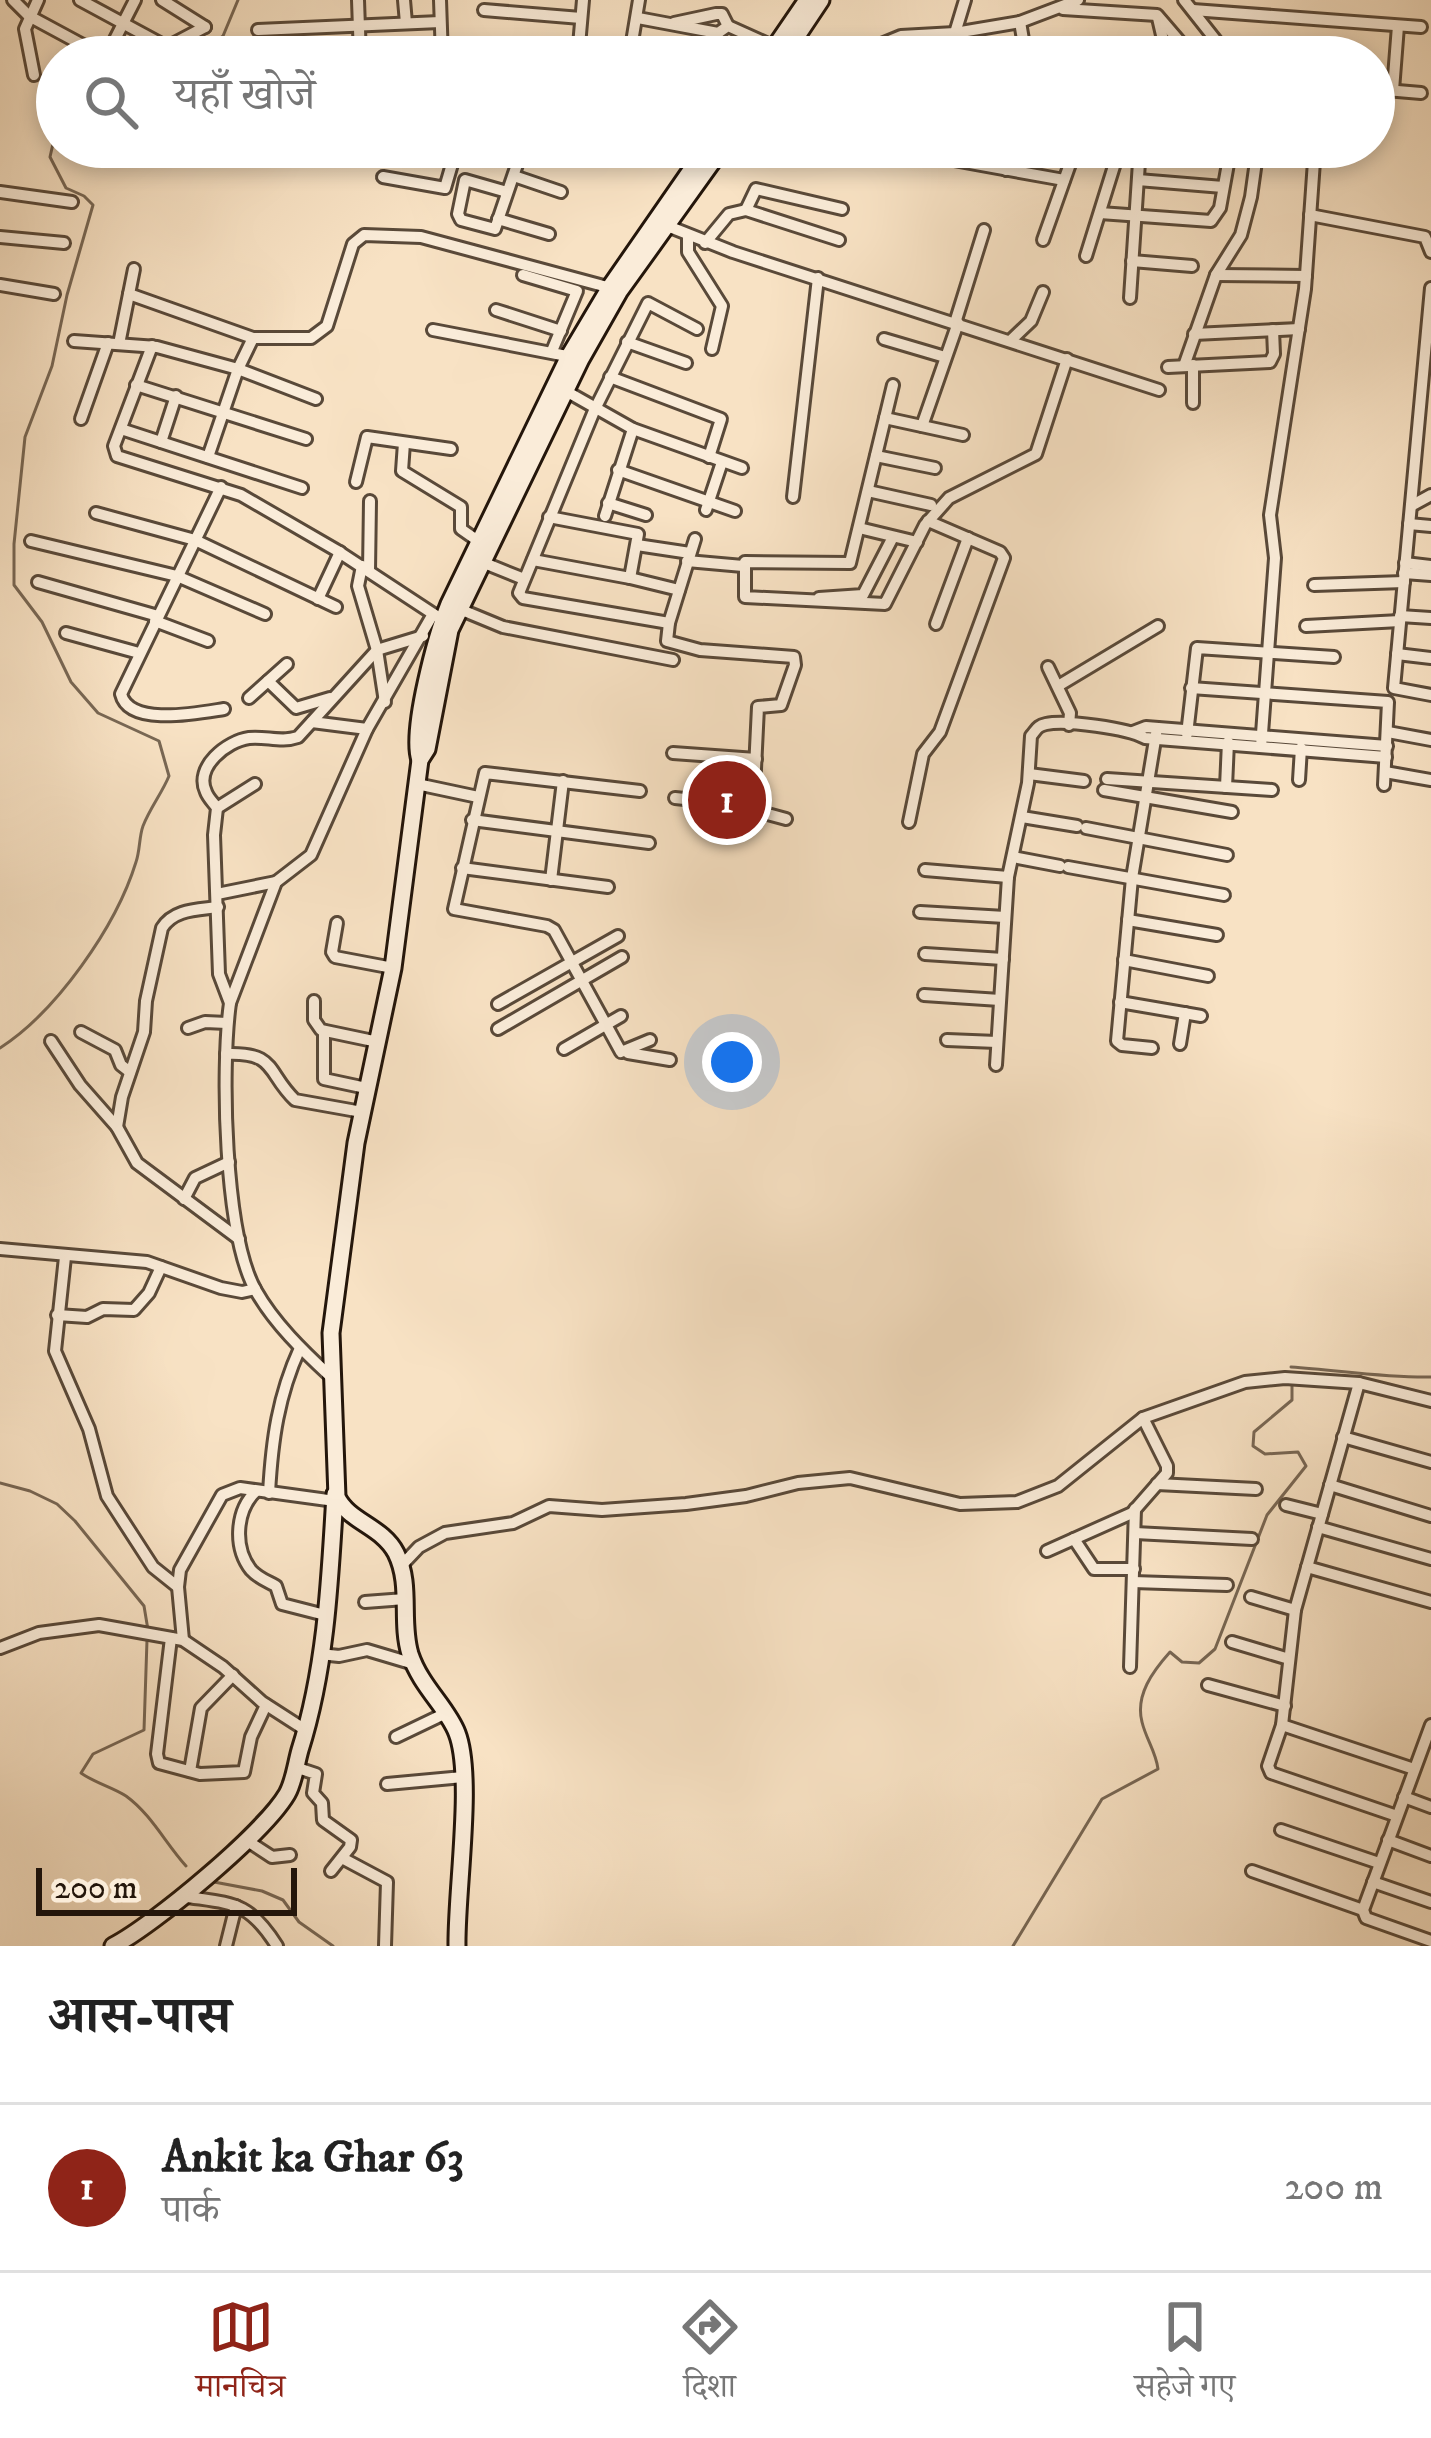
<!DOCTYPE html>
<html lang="hi">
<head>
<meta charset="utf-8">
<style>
	:root { --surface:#fff; --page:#f2f2f2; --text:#222; --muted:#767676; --line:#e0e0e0; --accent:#8f2418 }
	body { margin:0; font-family:"IM FELL DW Pica","Noto Serif Devanagari",serif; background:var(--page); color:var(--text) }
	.scale { position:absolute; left:36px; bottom:30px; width:261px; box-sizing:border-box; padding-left:12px; border:6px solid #24160b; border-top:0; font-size:33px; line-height:42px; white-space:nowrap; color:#24160b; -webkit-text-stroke:9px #faecd9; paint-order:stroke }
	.you { position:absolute; left:732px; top:1062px; width:42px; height:42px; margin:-30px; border:9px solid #fff; border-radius:50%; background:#1a73e8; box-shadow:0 0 0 18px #1a73e833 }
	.badge { display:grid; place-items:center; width:78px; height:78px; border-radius:50%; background:var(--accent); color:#fff; font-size:39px; font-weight:700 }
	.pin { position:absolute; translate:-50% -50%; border:6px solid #fff; box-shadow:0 3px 12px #0006 }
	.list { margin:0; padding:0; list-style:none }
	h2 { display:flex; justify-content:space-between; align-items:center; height:156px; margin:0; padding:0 48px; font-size:51px }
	h2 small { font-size:39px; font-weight:400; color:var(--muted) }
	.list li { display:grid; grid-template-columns:78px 1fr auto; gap:36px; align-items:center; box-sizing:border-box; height:168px; padding:0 48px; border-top:3px solid var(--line) }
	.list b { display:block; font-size:45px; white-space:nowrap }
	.list p { margin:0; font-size:39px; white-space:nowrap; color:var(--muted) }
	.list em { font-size:39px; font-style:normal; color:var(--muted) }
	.icon { flex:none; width:66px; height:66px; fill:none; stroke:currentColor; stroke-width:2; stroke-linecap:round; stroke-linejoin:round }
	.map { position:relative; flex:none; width:1431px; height:1946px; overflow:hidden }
	.search { position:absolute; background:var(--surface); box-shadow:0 6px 18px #0003; left:36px; right:36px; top:36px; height:132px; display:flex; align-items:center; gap:30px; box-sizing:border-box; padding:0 42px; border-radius:66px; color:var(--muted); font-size:45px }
	.sheet { height:324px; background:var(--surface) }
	nav { display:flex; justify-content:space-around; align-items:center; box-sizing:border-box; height:168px; border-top:3px solid var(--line); background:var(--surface); font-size:33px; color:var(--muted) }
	nav a { display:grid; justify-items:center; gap:6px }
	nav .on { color:var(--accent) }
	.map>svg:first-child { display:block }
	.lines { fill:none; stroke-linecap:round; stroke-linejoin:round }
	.stream { stroke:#786754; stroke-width:3 }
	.street-casing { stroke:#594939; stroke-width:16 }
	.secondary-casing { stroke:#24160b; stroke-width:21 }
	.street { stroke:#faecd9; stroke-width:10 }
	.secondary { stroke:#faecd9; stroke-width:15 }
</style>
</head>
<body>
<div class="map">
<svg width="1431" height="1946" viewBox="0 0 1431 1946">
	<rect width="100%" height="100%" fill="#f8e2c4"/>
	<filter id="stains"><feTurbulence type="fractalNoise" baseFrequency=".00167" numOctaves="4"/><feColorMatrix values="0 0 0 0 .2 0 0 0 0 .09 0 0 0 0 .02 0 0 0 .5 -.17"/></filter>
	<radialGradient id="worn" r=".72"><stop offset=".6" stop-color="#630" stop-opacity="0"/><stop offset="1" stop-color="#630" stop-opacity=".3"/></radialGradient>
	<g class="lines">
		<g class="stream">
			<polyline points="196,57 223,36 238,0"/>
			<path d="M 0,1048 C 56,1012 116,927 136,862 C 140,851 139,837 143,826 C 150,808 162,793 169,776 L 159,741 L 98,713 L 71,682 L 42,622 L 14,585 L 14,544 L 25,437 L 52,366 L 67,295 L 93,205 L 84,196 L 66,188 L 50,157 L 57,126"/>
			<path d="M 1291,1367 C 1338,1370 1384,1378 1431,1377"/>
			<polyline points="0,1483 30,1491 57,1504 75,1521 144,1606 148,1630"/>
			<path d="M 147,1640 L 144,1730 L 93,1754 L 81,1773 C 95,1783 112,1787 126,1796 C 151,1814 166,1844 186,1866"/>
			<polyline points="214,1882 262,1891 283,1900 299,1922 333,1946"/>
			<path d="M 1013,1946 L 1102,1799 L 1158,1769 C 1156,1752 1146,1739 1142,1722 C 1135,1695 1153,1671 1170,1652 L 1182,1662 L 1199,1663 L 1215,1649 L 1267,1515 L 1306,1466 L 1298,1452 L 1265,1454 L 1253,1446 L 1254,1432 L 1292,1400 L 1292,1384"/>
		</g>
		<g class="street-casing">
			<g id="street">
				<polyline points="13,0 29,16 105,57"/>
				<polyline points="80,0 167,47 205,27"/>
				<polyline points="162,0 205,27"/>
				<polyline points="358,0 360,57"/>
				<polyline points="404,0 406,23"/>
				<polyline points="440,0 442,57"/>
				<polyline points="639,0 631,48 657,57"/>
				<polyline points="1184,0 1229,57"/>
				<polyline points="1063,9 1157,15 1193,57"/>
				<polyline points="484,10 581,18"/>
				<polyline points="1193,10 1421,27"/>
				<polyline points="638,18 718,33 728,26 797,57"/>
				<polyline points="1158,18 1167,57"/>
				<polyline points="1020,22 1026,57"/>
				<polyline points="674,23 716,14 722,14 728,26"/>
				<polyline points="258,30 440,22"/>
				<polyline points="955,33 965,0"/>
				<polyline points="443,48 500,57"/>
				<polyline points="1094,52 1167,57"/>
				<polyline points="106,57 135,0"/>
				<polyline points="578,57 583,0"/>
				<polyline points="707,57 718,33"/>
				<polyline points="850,57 901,36 955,33 1020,22 1078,0"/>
				<polyline points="34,75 25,29 38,0"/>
				<polyline points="1374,89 1421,93"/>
				<polyline points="1393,90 1398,26"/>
				<polyline points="419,147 455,153"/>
				<polyline points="559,147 572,152"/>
				<polyline points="616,147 625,155"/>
				<polyline points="948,159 1064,180"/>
				<polyline points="1006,170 1012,147"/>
				<polyline points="514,176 561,192"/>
				<polyline points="383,177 445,188 457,147"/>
				<polyline points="1138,180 1223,187"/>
				<polyline points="0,192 72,202"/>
				<polyline points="507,192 465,180 458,214 461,220 495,229 523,147"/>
				<polyline points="746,210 756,189 842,209"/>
				<polyline points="1100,213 1211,221 1220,208 1231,147"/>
				<polyline points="1310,215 1425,237 1431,252"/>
				<polyline points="498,219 549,234"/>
				<polyline points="665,225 733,252 1159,390"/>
				<polyline points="688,236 688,252 722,306 712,349"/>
				<polyline points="0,237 64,243"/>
				<polyline points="1043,240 1076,147"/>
				<polyline points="705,243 729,214 746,210 839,240"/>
				<polyline points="1086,256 1120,147"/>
				<polyline points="1132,261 1192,266"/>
				<polyline points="523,275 577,291 552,351"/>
				<polyline points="1216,275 1306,276"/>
				<polyline points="0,285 54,294"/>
				<polyline points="1431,288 1394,688 1431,695"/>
				<polyline points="129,294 253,338 311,338 327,326 353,244 364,235 421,237 611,288"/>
				<polyline points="1130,298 1140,147"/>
				<polyline points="496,310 561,331"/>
				<polyline points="955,323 984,230"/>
				<polyline points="433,330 572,357"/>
				<polyline points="1194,334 1299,329"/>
				<polyline points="884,339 945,357"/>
				<polyline points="74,341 157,347 238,369 316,399"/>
				<polyline points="1010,341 1031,321 1043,292"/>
				<polyline points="627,342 686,363"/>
				<polyline points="119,344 134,269"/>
				<polyline points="152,346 114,446 117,456 241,495 336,550 438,617"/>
				<polyline points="1184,366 1216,275 1241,235 1251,197 1258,147"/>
				<polyline points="1168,367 1270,362 1274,354 1273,330"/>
				<polyline points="610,377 721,419 709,457"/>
				<polyline points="136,385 306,439"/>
				<polyline points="893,385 850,563 745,562 745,597 885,604 925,525 949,498 1036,454 1067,359"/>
				<polyline points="564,390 633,429 742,468"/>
				<polyline points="1193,403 1193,365"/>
				<polyline points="885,418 963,435"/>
				<polyline points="81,419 108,343"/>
				<polyline points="922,426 958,323"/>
				<polyline points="121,429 302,488"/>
				<polyline points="161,442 176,396"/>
				<polyline points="404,443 402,471 461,507 461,529 481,543"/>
				<polyline points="876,456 935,468"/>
				<polyline points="208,457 238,369 253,338"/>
				<polyline points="618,470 735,511"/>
				<polyline points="356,482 367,437 451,449"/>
				<path d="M 221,487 L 121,694 C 129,727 198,713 224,709"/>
				<polyline points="868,491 931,505"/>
				<polyline points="793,497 818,278"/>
				<polyline points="608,503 646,515"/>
				<polyline points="1411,506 1431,495"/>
				<polyline points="706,510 722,462"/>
				<polyline points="96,513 195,540 336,607"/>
				<polyline points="605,516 633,429"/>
				<polyline points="1409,524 1431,526"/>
				<polyline points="859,528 917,542"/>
				<polyline points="695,539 669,623 667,641 700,650 794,657 795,665 781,705 758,707 753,810 786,819"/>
				<polyline points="31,541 177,576 265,614"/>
				<polyline points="637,545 690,553"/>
				<polyline points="477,560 524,579"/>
				<polyline points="533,560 630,578 638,534 549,517"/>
				<polyline points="687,561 743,566"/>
				<polyline points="1405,563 1431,566"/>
				<polyline points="362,566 358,586 377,650 385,702"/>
				<polyline points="369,571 370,501"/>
				<polyline points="1404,573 1431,575"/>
				<polyline points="630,578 679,590"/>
				<polyline points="38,582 158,616"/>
				<polyline points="1314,585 1404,582"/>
				<polyline points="819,598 863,595 893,537"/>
				<polyline points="318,599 340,552"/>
				<polyline points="457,608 503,627 673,660"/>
				<polyline points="1400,616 1431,618"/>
				<polyline points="155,621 208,641"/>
				<polyline points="669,623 523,598 519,593 594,411 648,303 697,329"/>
				<polyline points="936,624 968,538"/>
				<polyline points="1306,626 1400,621"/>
				<polyline points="66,633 139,653"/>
				<polyline points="1397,654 1431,658"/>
				<polyline points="1048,667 1070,713 1069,725"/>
				<polyline points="268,681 296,708 330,698"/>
				<polyline points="1058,686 1158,626"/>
				<polyline points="1191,688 1388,702 1384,785"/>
				<polyline points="249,698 287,664"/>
				<polyline points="312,722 367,729"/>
				<polyline points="1133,732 1146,727 1387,746"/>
				<polyline points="1388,732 1431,740"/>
				<polyline points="1187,734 1197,648 1334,657"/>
				<polyline points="1261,747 1275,558 1270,515 1305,289 1315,147"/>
				<polyline points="673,753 756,759"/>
				<polyline points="1385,772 1431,780"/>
				<polyline points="1029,774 1084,781"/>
				<polyline points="1107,779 1272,790"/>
				<polyline points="1299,780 1301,748"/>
				<polyline points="417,784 478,797"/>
				<polyline points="1226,787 1228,742"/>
				<polyline points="1104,790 1232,812"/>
				<polyline points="640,791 485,773 454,909 547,926 554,930 621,1052 650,1040"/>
				<polyline points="675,798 753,806"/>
				<polyline points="217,808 255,784"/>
				<polyline points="1022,817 1077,826"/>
				<polyline points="472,820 649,843"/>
				<polyline points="909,822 923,754 940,732 1004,558 1000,552 928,521"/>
				<polyline points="1086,828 1227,855"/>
				<polyline points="1013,857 1060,866"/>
				<polyline points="1068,867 1224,895"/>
				<polyline points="462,868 608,887"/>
				<polyline points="925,870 1008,877"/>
				<polyline points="551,880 563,781"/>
				<polyline points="217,894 276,882"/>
				<polyline points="920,912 1005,917"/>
				<polyline points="1128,920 1217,935"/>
				<polyline points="337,923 332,952 335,957 393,968"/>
				<polyline points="925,954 1003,959"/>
				<polyline points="1124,960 1208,976"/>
				<polyline points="924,995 1000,1000"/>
				<polyline points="314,1001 314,1020 321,1030 378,1042"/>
				<polyline points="1120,1002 1201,1016"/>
				<path d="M 230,1003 L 219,974 L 214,835 L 217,808 C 214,803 208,798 206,792 C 194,767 227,741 249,738 C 266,736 281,743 298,737 L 377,650 L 423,636"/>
				<polyline points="498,1004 618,936"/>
				<polyline points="188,1028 205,1022 227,1023"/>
				<polyline points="498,1029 622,957"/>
				<polyline points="324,1031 324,1079 366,1088"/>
				<polyline points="81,1032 115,1050 121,1065 130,1072"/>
				<polyline points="947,1040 997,1042"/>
				<polyline points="51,1041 80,1085 117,1127 137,1163 239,1239"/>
				<polyline points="1180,1044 1185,1013"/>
				<polyline points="1152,1048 1122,1045 1117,1041 1132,878 1157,728"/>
				<polyline points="564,1049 621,1016"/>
				<polyline points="628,1053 670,1060"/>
				<path d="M 226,1054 C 277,1052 266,1072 295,1100 L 362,1112"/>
				<path d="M 996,1065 L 1008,877 L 1028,783 L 1031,736 C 1037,729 1037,726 1046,724 C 1066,720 1127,728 1145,738 L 1386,757"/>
				<path d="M 117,1127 L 122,1097 L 144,1032 L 146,1001 L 162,928 C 174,909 197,910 218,907"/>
				<polyline points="184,1199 195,1178 229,1162"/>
				<polyline points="0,1249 147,1262 221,1288 242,1292 255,1289"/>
				<polyline points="65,1257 55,1351 89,1429 107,1496 153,1567 178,1587"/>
				<polyline points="57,1315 87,1317 103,1309 134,1310 149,1293 161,1267"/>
				<path d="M 330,1376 C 303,1351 274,1323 256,1291 C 224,1235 221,1068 230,1003 L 276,882 L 311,855 L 367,729 L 433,614"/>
				<polyline points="1359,1383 1295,1610 1282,1725 1268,1766 1271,1773 1397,1816"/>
				<polyline points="1343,1437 1431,1462"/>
				<polyline points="1157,1484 1256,1489"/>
				<polyline points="1330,1485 1431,1516"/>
				<path d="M 256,1491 C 236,1510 233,1547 251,1570 C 258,1578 267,1581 276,1586 L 282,1604 L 325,1615"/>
				<path d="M 269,1493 C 272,1440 278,1396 300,1348"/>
				<polyline points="1286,1505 1322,1514"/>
				<polyline points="1318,1527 1431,1559"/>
				<polyline points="1135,1533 1252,1539"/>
				<polyline points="1074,1539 1094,1569 1134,1569"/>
				<polyline points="1047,1551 1132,1513 1167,1473 1167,1466 1143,1418"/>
				<polyline points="401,1566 419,1547 445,1533 513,1523 549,1506 602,1510 686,1504 746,1496 798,1483 850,1478 960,1504 1017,1502 1058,1486 1143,1418 1245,1382 1285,1378 1359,1383 1431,1401"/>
				<polyline points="1307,1567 1431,1602"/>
				<polyline points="1133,1582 1227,1585"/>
				<polyline points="1251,1597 1295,1610"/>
				<polyline points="365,1602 405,1599"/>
				<polyline points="171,1638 157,1754 159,1763 200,1774 244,1772 251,1737 266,1705"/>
				<polyline points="183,1640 178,1587 180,1570 222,1495 240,1488 335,1501"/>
				<polyline points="1232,1642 1289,1659"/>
				<polyline points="0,1648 39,1633 99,1625 183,1640 223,1667 262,1702 307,1731"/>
				<polyline points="320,1654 339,1656 367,1650 414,1664"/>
				<polyline points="1130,1667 1135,1509"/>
				<polyline points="1208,1685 1285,1706"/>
				<polyline points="1282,1725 1414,1769"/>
				<polyline points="1431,1725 1363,1910 1366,1918 1431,1941"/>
				<polyline points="396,1737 444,1714"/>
				<polyline points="295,1767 316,1774 313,1793 322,1803 323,1820 351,1840 350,1847 331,1871"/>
				<polyline points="190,1771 201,1708 233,1675"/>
				<polyline points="387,1784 463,1777"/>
				<polyline points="1404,1797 1431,1807"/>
				<polyline points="1281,1830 1379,1863"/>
				<polyline points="246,1840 272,1857 290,1855"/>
				<polyline points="1388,1840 1431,1856"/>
				<polyline points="342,1858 387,1882 385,1946"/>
				<polyline points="1252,1871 1363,1910"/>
				<polyline points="1373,1882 1431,1902"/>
				<path d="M 182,1896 C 232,1904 248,1900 277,1946"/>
				<polyline points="226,1946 236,1906"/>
			</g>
		</g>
		<g class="secondary-casing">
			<g id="secondary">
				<polyline points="768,57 807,0"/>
				<polyline points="783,57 821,0"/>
				<path d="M 420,760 C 410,731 437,634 449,604 L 569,356 L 610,287 L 707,147"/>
				<path d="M 113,1946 C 154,1925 264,1833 287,1794 C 294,1782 296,1764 300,1750 C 326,1668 330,1580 335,1494"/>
				<path d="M 457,1946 C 456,1892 474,1777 457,1733 C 447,1707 421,1687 410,1654 C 400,1621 412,1585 396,1553 C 382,1526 349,1522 337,1497 L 331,1333 L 356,1143 L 393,968 L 420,760 L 427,749 L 450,630 L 581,359 L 619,292 L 723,147"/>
			</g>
		</g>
		<use href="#street" class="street"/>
		<use href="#secondary" class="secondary"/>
	</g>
	<rect width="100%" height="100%" filter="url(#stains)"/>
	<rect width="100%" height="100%" fill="url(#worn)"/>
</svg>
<div class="scale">200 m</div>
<div class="you"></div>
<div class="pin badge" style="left:727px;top:800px">1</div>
<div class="search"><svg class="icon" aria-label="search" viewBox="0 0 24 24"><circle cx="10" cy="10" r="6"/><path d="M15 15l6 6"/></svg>यहाँ खोजें</div>
</div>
<section class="sheet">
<h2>आस-पास<small></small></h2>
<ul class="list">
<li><span class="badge">1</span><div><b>Ankit ka Ghar 63</b><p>पार्क</p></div><em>200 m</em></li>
</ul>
</section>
<nav>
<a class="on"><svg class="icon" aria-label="map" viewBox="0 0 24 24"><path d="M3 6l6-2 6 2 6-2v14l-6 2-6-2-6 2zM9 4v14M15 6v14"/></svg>मानचित्र</a>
<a><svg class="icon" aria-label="directions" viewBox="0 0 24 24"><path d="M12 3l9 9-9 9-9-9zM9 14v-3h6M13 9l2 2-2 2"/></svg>दिशा</a>
<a><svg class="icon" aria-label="saved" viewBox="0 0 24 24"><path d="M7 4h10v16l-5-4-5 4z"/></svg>सहेजे गए</a>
</nav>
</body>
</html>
